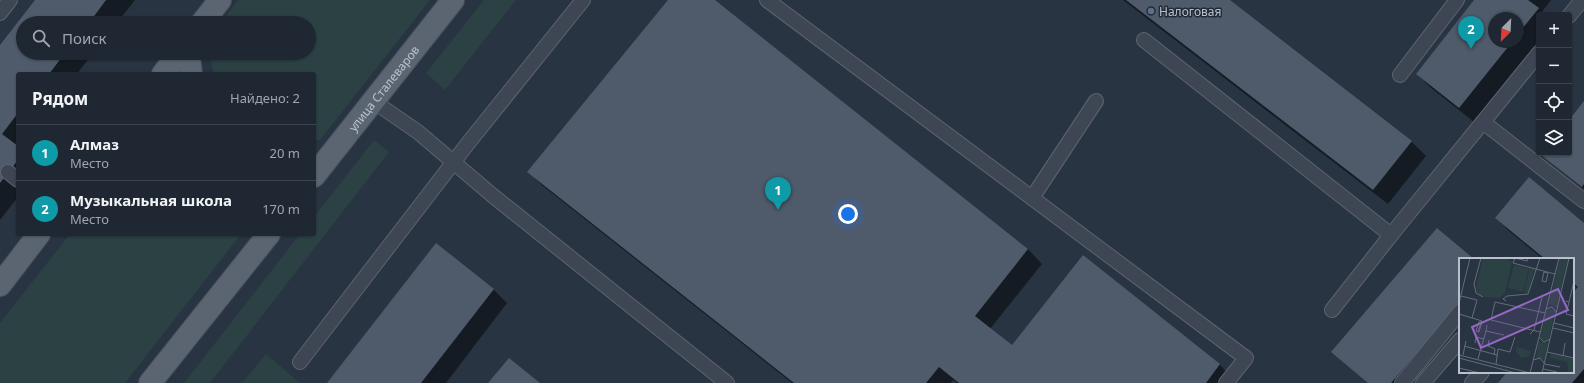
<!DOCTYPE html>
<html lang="ru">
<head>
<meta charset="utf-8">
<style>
	:root { --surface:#1f2732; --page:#2c333e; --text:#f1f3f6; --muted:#a1a5ac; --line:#3c444d; --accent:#bca0f2 }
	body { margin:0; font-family:"Noto Sans",sans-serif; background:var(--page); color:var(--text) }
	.controls { position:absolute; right:12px; top:12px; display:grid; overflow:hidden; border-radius:4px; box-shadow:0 1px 3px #0004 }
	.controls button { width:36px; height:36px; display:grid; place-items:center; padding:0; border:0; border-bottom:1px solid var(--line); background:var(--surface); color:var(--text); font:20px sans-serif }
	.compass { position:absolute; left:1488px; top:12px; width:36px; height:36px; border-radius:50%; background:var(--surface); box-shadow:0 1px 3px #0004; rotate:204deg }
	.you { position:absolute; left:848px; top:214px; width:14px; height:14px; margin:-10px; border:3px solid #fff; border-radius:50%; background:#1a73e8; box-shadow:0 0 0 6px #1a73e833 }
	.badge { display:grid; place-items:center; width:26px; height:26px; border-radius:50%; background:var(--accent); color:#fff; font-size:13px; font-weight:700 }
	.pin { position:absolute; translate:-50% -33px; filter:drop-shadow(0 1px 2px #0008) }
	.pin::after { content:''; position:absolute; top:21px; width:14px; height:12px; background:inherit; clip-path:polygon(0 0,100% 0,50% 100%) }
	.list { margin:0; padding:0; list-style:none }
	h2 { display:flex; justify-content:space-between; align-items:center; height:52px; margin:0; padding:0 16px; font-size:17px }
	h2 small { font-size:13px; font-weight:400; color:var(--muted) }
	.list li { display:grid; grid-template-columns:26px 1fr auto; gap:12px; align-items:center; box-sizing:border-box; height:56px; padding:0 16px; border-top:1px solid var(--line) }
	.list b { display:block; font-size:15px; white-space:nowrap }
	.list p { margin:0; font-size:13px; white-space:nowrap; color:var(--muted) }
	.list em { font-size:13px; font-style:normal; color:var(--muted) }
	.icon { flex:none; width:22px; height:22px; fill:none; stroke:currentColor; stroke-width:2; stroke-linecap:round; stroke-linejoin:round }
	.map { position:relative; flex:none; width:1584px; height:383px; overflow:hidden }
	.search { position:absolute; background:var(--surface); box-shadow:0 1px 3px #0004; left:16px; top:16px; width:300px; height:44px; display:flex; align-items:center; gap:10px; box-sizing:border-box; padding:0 14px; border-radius:22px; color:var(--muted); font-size:15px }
	.panel { position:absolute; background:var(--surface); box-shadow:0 1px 3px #0004; left:16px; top:72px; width:300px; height:164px; border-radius:4px }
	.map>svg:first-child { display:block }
	.green { fill:#2b4144 }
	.shadow { fill:#0007; fill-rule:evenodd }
	.building { fill:#4f5b6b }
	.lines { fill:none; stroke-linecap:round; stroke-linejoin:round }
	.lane-casing { stroke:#5b6470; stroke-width:16 }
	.primary-casing { stroke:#474f5c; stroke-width:24 }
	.lane { stroke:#3d4652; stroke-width:14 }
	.primary { stroke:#5b6572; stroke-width:22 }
	.service-dot { fill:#5c6f8a; stroke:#212b38; stroke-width:1.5 }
	.labels { text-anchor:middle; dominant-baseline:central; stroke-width:3; stroke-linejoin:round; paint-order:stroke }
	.poi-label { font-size:12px; fill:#bac1cc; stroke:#212b38; text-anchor:start }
	.street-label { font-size:12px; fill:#bac1cc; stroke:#212b38 }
	.inset-road { fill:none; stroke:#636c7a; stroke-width:1 }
	.view { fill:#9468c4; fill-opacity:0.15; stroke:#9468c4; stroke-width:2 }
	.inset-edge { fill:none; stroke:#bac1cc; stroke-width:2 }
</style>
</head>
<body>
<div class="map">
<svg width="1584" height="383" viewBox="0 0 1584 383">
	<rect width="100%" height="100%" fill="#293443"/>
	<g class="green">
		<polygon points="238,0 430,0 320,140 314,140 314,74 214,74 211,61 213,53 309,53 309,23 221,23"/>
		<polygon points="484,0 516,0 445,90 426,73"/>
		<polygon points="374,140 389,152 210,383 184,383 300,234 314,234 314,217"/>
		<polygon points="70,234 241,234 125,383 0,383 0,323"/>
		<polygon points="266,354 300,383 242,383"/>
	</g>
	<g class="shadow">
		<polygon points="36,0 135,0 117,23 23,23 23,53 93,53 77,74 18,74 18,197 0,220 0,46"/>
		<polygon points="669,0 714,0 1028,249 1042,264 990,329 1012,346 1083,256 1220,365 1234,379 1231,383 957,383 953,380 951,383 792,383 543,186 529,172"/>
		<polygon points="1123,0 1228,0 1411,141 1426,156 1388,204"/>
		<path d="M 1475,0 L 1551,0 L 1541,13 L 1544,15 L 1539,15 L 1539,40 L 1474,122 L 1431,88 L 1417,74 ZM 1494,18 L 1518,18 L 1518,42 L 1494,42 Z"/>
		<polygon points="1584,103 1584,189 1542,155 1544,153 1569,153 1569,122"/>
		<polygon points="1496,218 1584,224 1584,383 1499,383 1508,372 1573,372 1573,295 1578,288 1573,284 1573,259 1543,259 1510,232"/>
		<polygon points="1438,229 1473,259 1460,259 1460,312 1399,383 1368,383"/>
		<polygon points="493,289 507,303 446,383 328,383"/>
	</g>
	<g class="building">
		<polygon points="35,0 106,0 89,23 23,23 23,53 65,53 49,74 18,74 18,113 2,134 18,146 18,160 0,183 0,45"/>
		<polygon points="668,0 715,0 1028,249 975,316 1012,345 1083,255 1220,364 1206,383 959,383 939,367 926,383 794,383 527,172"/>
		<polygon points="1126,0 1230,0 1412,141 1373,190"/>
		<polygon points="1474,0 1528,0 1539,8 1518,34 1518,18 1494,18 1494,42 1512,42 1459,108 1416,74"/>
		<polygon points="1584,101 1584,184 1582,187 1541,155 1543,153 1569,153 1569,120"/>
		<polygon points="1529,177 1584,223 1584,369 1572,383 1498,383 1507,372 1573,372 1573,293 1578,287 1573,283 1573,259 1545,259 1495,218"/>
		<polygon points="1437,228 1474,259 1460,259 1460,302 1391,383 1368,383 1331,352"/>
		<polygon points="436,243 494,289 421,383 327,383"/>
		<polygon points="509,358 540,383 488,383"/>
	</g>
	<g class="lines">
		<g class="lane-casing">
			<g id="lane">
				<polyline points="767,0 1246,358 1226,383"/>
				<polyline points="0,13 10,0"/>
				<polyline points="1569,16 1582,0"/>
				<polyline points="1144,40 1391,235 1332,310"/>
				<polyline points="1400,75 1457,0"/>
				<polyline points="373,101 418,132 492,195 727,383"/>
				<polyline points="1483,122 1584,201"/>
				<polyline points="8,172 18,180"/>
				<polyline points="1032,198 1096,101"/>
				<polyline points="1391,235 1539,53"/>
				<polyline points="300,362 469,142 583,0"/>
				<polyline points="1402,383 1460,312"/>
				<polyline points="1423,383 1460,340"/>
				<polyline points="1472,383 1482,372"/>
			</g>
		</g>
		<g class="primary-casing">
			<g id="primary">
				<polyline points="202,23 220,0"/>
				<polyline points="190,53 189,57 191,74"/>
				<polyline points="163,74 179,53"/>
				<path id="s1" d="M 314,176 L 453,0"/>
				<polyline points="0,285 39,234"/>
				<polyline points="150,383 269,234"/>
			</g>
		</g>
		<use href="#lane" class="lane"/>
		<use href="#primary" class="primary"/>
	</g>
	<circle class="service-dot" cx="1151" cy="11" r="4"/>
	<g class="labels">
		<g class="poi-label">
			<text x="1159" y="11">Налоговая</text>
		</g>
		<g class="street-label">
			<text stroke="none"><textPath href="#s1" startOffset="112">улица Сталеваров</textPath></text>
		</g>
	</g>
	<g transform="translate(1459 258)">
		<rect width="115" height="115" fill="#293443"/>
		<path d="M 24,0 L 46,0 L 53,4 L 46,35 L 41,40 L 24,39 L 18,35 L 17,29 ZM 101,0 L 109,0 L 97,50 L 90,45 ZM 55,7 L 70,10 L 64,34 L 49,30 ZM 71,10 L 75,11 L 69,35 L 65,34 ZM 93,51 L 96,53 L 90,80 L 85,83 L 81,79 L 88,52 ZM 80,83 L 89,85 L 85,101 L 77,100 ZM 58,89 L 72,93 L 71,98 L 62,100 L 57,93 ZM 92,95 L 115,101 L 115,115 L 110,115 L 108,104 L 91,100 Z" fill="#2b4144"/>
		<path class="inset-road" d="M 22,0 L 15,26 L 17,35 L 24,39M 56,0 L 54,5 L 96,16M 56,0 L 68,3 L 69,0M 85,14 L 89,15 L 87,24 L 83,23 ZM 2,38 L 18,42 L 13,60M 47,43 L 44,41 L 48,38 L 69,36 L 81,0M 107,43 L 110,44 L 115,23M 110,44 L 107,56 L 115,58M 0,45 L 11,0M 87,51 L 93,49 L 97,54M 0,56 L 23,63 L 19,73M 20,64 L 23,64 L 20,74 L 17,73 ZM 95,65 L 115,70M 28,67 L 27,73 L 45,77M 94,70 L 115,75M 81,74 L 32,62 L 36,44 L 86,55M 71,76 L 75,72 L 83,39M 80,79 L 85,84 L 91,81M 30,82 L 29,88 L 36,91 L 35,97M 16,85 L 17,79 L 25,81M 5,88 L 38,97M 88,94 L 115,100M 0,97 L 71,115M 4,97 L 7,83M 104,98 L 106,85M 0,100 L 57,115M 19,101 L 27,73M 74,102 L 81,100 L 85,105M 37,106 L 39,91 L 51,94 L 56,79M 86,106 L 101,109M 0,110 L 21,115M 84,111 L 98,114M 71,115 L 100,0M 83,115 L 110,0"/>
		<path class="view" d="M 99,31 L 109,52 L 22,90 L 13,69 Z"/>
		<rect width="115" height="115" class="inset-edge"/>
	</g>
</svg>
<div class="controls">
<button>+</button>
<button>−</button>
<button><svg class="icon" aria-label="locate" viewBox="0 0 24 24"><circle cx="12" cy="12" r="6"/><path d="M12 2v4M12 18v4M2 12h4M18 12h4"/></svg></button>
<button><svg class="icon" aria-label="layers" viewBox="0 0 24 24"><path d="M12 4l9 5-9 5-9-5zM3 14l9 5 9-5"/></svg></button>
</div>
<svg class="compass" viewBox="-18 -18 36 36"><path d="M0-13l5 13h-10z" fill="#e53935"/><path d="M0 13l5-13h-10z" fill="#a1a5ac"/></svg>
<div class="you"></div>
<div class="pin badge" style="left:778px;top:210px;background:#0f9aa8">1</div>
<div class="pin badge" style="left:1471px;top:49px;background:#0f9aa8">2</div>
<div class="search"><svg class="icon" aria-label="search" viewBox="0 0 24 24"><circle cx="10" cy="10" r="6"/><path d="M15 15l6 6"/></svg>Поиск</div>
<section class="panel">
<h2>Рядом<small>Найдено: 2</small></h2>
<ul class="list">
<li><span class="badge" style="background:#0f9aa8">1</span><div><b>Алмаз</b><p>Место</p></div><em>20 m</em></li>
<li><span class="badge" style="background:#0f9aa8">2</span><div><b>Музыкальная школа</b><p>Место</p></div><em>170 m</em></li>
</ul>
</section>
</div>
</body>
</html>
